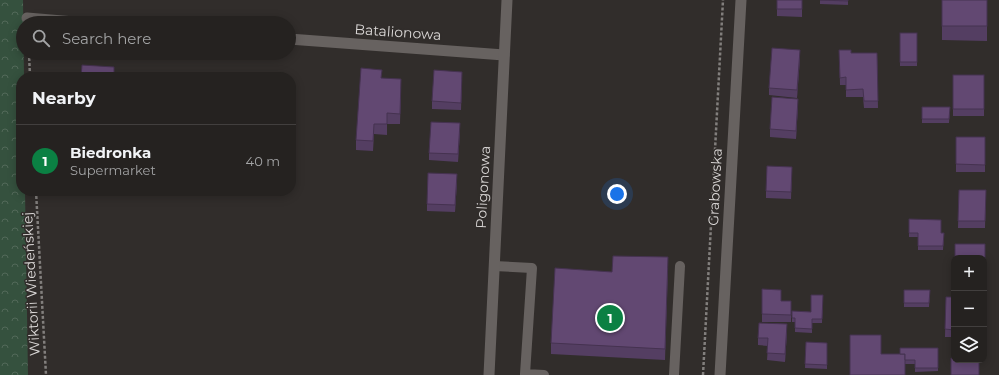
<!DOCTYPE html>
<html lang="en">
<head>
<meta charset="utf-8">
<style>
	:root { --surface:#252220; --page:#2d2a29; --text:#f1f3f6; --muted:#a3a4a5; --line:#423f3e; --accent:#0b8043 }
	body { margin:0; font-family:Montserrat,sans-serif; background:var(--page); color:var(--text) }
	.controls { position:absolute; right:12px; bottom:12px; display:grid; overflow:hidden; border-radius:8px; box-shadow:0 2px 10px #0003 }
	.controls button { width:36px; height:36px; display:grid; place-items:center; padding:0; border:0; border-bottom:1px solid var(--line); background:var(--surface); color:var(--text); font:20px sans-serif }
	.you { position:absolute; left:617px; top:194px; width:14px; height:14px; margin:-10px; border:3px solid #fff; border-radius:50%; background:#1a73e8; box-shadow:0 0 0 6px #1a73e833 }
	.badge { display:grid; place-items:center; width:26px; height:26px; border-radius:50%; background:var(--accent); color:#fff; font-size:13px; font-weight:700 }
	.pin { position:absolute; translate:-50% -50%; border:2px solid #fff; box-shadow:0 1px 4px #0006 }
	.list { margin:0; padding:0; list-style:none }
	h2 { display:flex; justify-content:space-between; align-items:center; height:52px; margin:0; padding:0 16px; font-size:17px }
	h2 small { font-size:13px; font-weight:400; color:var(--muted) }
	.list li { display:grid; grid-template-columns:26px 1fr auto; gap:12px; align-items:center; box-sizing:border-box; height:72px; padding:0 16px; border-top:1px solid var(--line) }
	.list b { display:block; font-size:15px; white-space:nowrap }
	.list p { margin:0; font-size:13px; white-space:nowrap; color:var(--muted) }
	.list em { font-size:13px; font-style:normal; color:var(--muted) }
	.icon { flex:none; width:22px; height:22px; fill:none; stroke:currentColor; stroke-width:2; stroke-linecap:round; stroke-linejoin:round }
	.map { position:relative; flex:none; width:999px; height:375px; overflow:hidden }
	.search { position:absolute; background:var(--surface); box-shadow:0 2px 10px #0003; left:16px; top:16px; width:280px; height:44px; display:flex; align-items:center; gap:10px; box-sizing:border-box; padding:0 14px; border-radius:22px; color:var(--muted); font-size:15px }
	.panel { position:absolute; background:var(--surface); box-shadow:0 2px 10px #0003; left:16px; top:72px; width:280px; height:124px; border-radius:16px }
	.map>svg:first-child { display:block }
	.forest { fill:url(#forest-crowns) }
	.lines { fill:none; stroke-linecap:round; stroke-linejoin:round }
	.path { stroke:#827f7d; stroke-width:2.5; stroke-dasharray:3 2; stroke-linecap:butt }
	.service { stroke:#676260; stroke-width:10 }
	.minor { stroke:#676260; stroke-width:11 }
	.tertiary { stroke:#676260; stroke-width:11 }
	.wall { fill:#543e62 }
	.shaded-wall { fill:#453250 }
	.building { fill:#624872; stroke:#453250 }
	.labels { text-anchor:middle; dominant-baseline:central; stroke-width:3; stroke-linejoin:round; paint-order:stroke }
	.street-label { font-size:14px; fill:#dad7d6; stroke:#312d2b }
</style>
</head>
<body>
<div class="map">
<svg width="999" height="375" viewBox="0 0 999 375">
	<defs>
		<pattern id="forest-crowns" width="20" height="18" patternUnits="userSpaceOnUse"><rect width="20" height="18" fill="#35513e"/><path d="M2 6a3 3 0 1 1 6 0M12 15a3 3 0 1 1 6 0" fill="none" stroke="#526959"/></pattern>
	</defs>
	<rect width="100%" height="100%" fill="#312d2b"/>
	<polygon class="forest" points="0,0 23,0 24,77 21,77 21,191 25,191 28,375 0,375"/>
	<g class="lines">
		<g class="path">
			<polyline points="29,53 30,77"/>
			<polyline points="36,191 46,375"/>
			<polyline points="703,375 723,0"/>
		</g>
		<g class="service">
			<polyline points="494,266 532,268 525,374 544,375"/>
			<polyline points="674,375 680,266"/>
		</g>
		<g class="minor">
			<polyline points="27,18 86,23"/>
			<polyline points="289,39 504,55"/>
			<polyline points="489,375 507,0"/>
		</g>
		<polyline class="tertiary" points="720,375 741,0"/>
	</g>
	<g class="wall">
		<polygon points="777,0 802,0 802,17 777,16"/>
		<polygon points="820,0 848,0 848,5 820,4"/>
		<polygon points="942,0 987,0 987,41 942,40"/>
		<rect x="900" y="33" width="17" height="33"/>
		<polygon points="839,50 851,53 877,53 878,108 864,108 863,97 846,97 846,85 840,85"/>
		<polygon points="800,58 797,98 769,95 769,88"/>
		<rect x="953" y="75" width="31" height="41"/>
		<polygon points="382,78 401,89 400,124 387,124 387,135 374,134 373,151 356,150 356,140"/>
		<polygon points="462,79 461,110 432,109 432,101"/>
		<polygon points="798,106 796,139 770,137 770,129"/>
		<polygon points="922,107 950,107 949,123 922,123"/>
		<polygon points="460,131 458,162 429,160 429,153"/>
		<rect x="956" y="137" width="29" height="35"/>
		<polygon points="792,167 791,199 766,198 766,191"/>
		<polygon points="457,182 455,212 427,211 427,204"/>
		<polygon points="959,190 986,190 985,228 958,228"/>
		<polygon points="909,219 941,233 944,233 943,250 918,250 918,237 909,237"/>
		<polygon points="985,244 985,279 984,279 984,258"/>
		<polygon points="668,268 665,360 551,354 551,343 612,272"/>
		<polygon points="762,289 781,301 791,301 791,322 762,322"/>
		<polygon points="904,290 930,290 929,307 904,307"/>
		<polygon points="823,295 822,323 812,323 812,333 795,332 795,322 792,322 792,311 811,312"/>
		<polygon points="946,297 954,297 954,337 945,337"/>
		<polygon points="787,332 785,362 767,360 768,346 758,345 758,338"/>
		<polygon points="806,342 827,343 827,369 805,368"/>
		<polygon points="938,348 938,371 915,372 915,364 905,364 881,354 900,354"/>
	</g>
	<g class="shaded-wall">
		<polygon points="800,50 800,58 797,98 797,90"/>
		<polygon points="798,99 798,106 796,139 796,131"/>
		<polygon points="460,123 460,131 458,162 458,154"/>
		<polygon points="457,174 457,182 455,212 455,205"/>
		<polygon points="787,324 787,332 785,362 785,354"/>
	</g>
	<g class="building">
		<rect x="777" y="0" width="25" height="9"/>
		<polygon points="820,0 848,0 848,1"/>
		<rect x="942" y="0" width="45" height="26"/>
		<rect x="900" y="33" width="17" height="29"/>
		<polygon points="772,48 800,50 797,90 769,88"/>
		<polygon points="839,50 851,50 851,53 877,53 878,101 864,101 863,89 846,90 846,77 840,78"/>
		<polygon points="82,65 114,67 114,77 81,77"/>
		<polygon points="361,68 382,70 381,78 401,79 400,114 387,113 387,124 374,124 373,141 356,140"/>
		<polygon points="434,70 462,72 461,103 432,101"/>
		<rect x="953" y="75" width="31" height="34"/>
		<polygon points="772,97 798,99 796,131 770,129"/>
		<polygon points="922,107 950,107 949,119 922,119"/>
		<polygon points="431,122 460,123 458,154 429,153"/>
		<polygon points="956,137 985,137 985,165 956,164"/>
		<polygon points="767,166 792,167 791,192 766,191"/>
		<polygon points="428,173 457,174 455,205 427,204"/>
		<polygon points="959,190 986,190 985,221 958,221"/>
		<polygon points="909,219 941,220 941,233 944,233 943,246 918,246 918,233 909,233"/>
		<polygon points="955,244 985,244 985,272 984,272 984,258 955,258"/>
		<polygon points="613,256 668,257 665,349 551,343 555,268 612,272"/>
		<polygon points="762,289 781,290 781,301 791,301 791,315 762,314"/>
		<polygon points="904,290 930,290 929,303 904,303"/>
		<polygon points="811,295 823,295 822,319 812,319 812,329 795,328 795,318 792,318 792,311 811,312"/>
		<polygon points="946,297 954,297 954,330 945,329"/>
		<polygon points="759,323 787,324 785,354 767,353 768,338 758,338"/>
		<polygon points="850,335 881,335 881,354 905,354 905,375 850,375"/>
		<polygon points="806,342 827,343 827,365 805,364"/>
		<polygon points="900,348 938,348 938,368 915,368 915,360 905,360 905,354 900,354"/>
		<polygon points="951,358 954,358 954,360 979,360 979,375 951,375"/>
	</g>
	<g class="labels">
		<g class="street-label">
			<text transform="translate(398 32) rotate(4)">Batalionowa</text>
			<text transform="translate(483 187) rotate(-87)">Poligonowa</text>
			<text transform="translate(715 187) rotate(-87)">Grabowska</text>
			<text transform="translate(31 284) rotate(-93)">Wiktorii Wiedeńskiej</text>
		</g>
	</g>
</svg>
<div class="controls">
<button>+</button>
<button>−</button>
<button><svg class="icon" aria-label="layers" viewBox="0 0 24 24"><path d="M12 4l9 5-9 5-9-5zM3 14l9 5 9-5"/></svg></button>
</div>
<div class="you"></div>
<div class="pin badge" style="left:610px;top:318px">1</div>
<div class="search"><svg class="icon" aria-label="search" viewBox="0 0 24 24"><circle cx="10" cy="10" r="6"/><path d="M15 15l6 6"/></svg>Search here</div>
<section class="panel">
<h2>Nearby<small></small></h2>
<ul class="list">
<li><span class="badge">1</span><div><b>Biedronka</b><p>Supermarket</p></div><em>40 m</em></li>
</ul>
</section>
</div>
</body>
</html>
